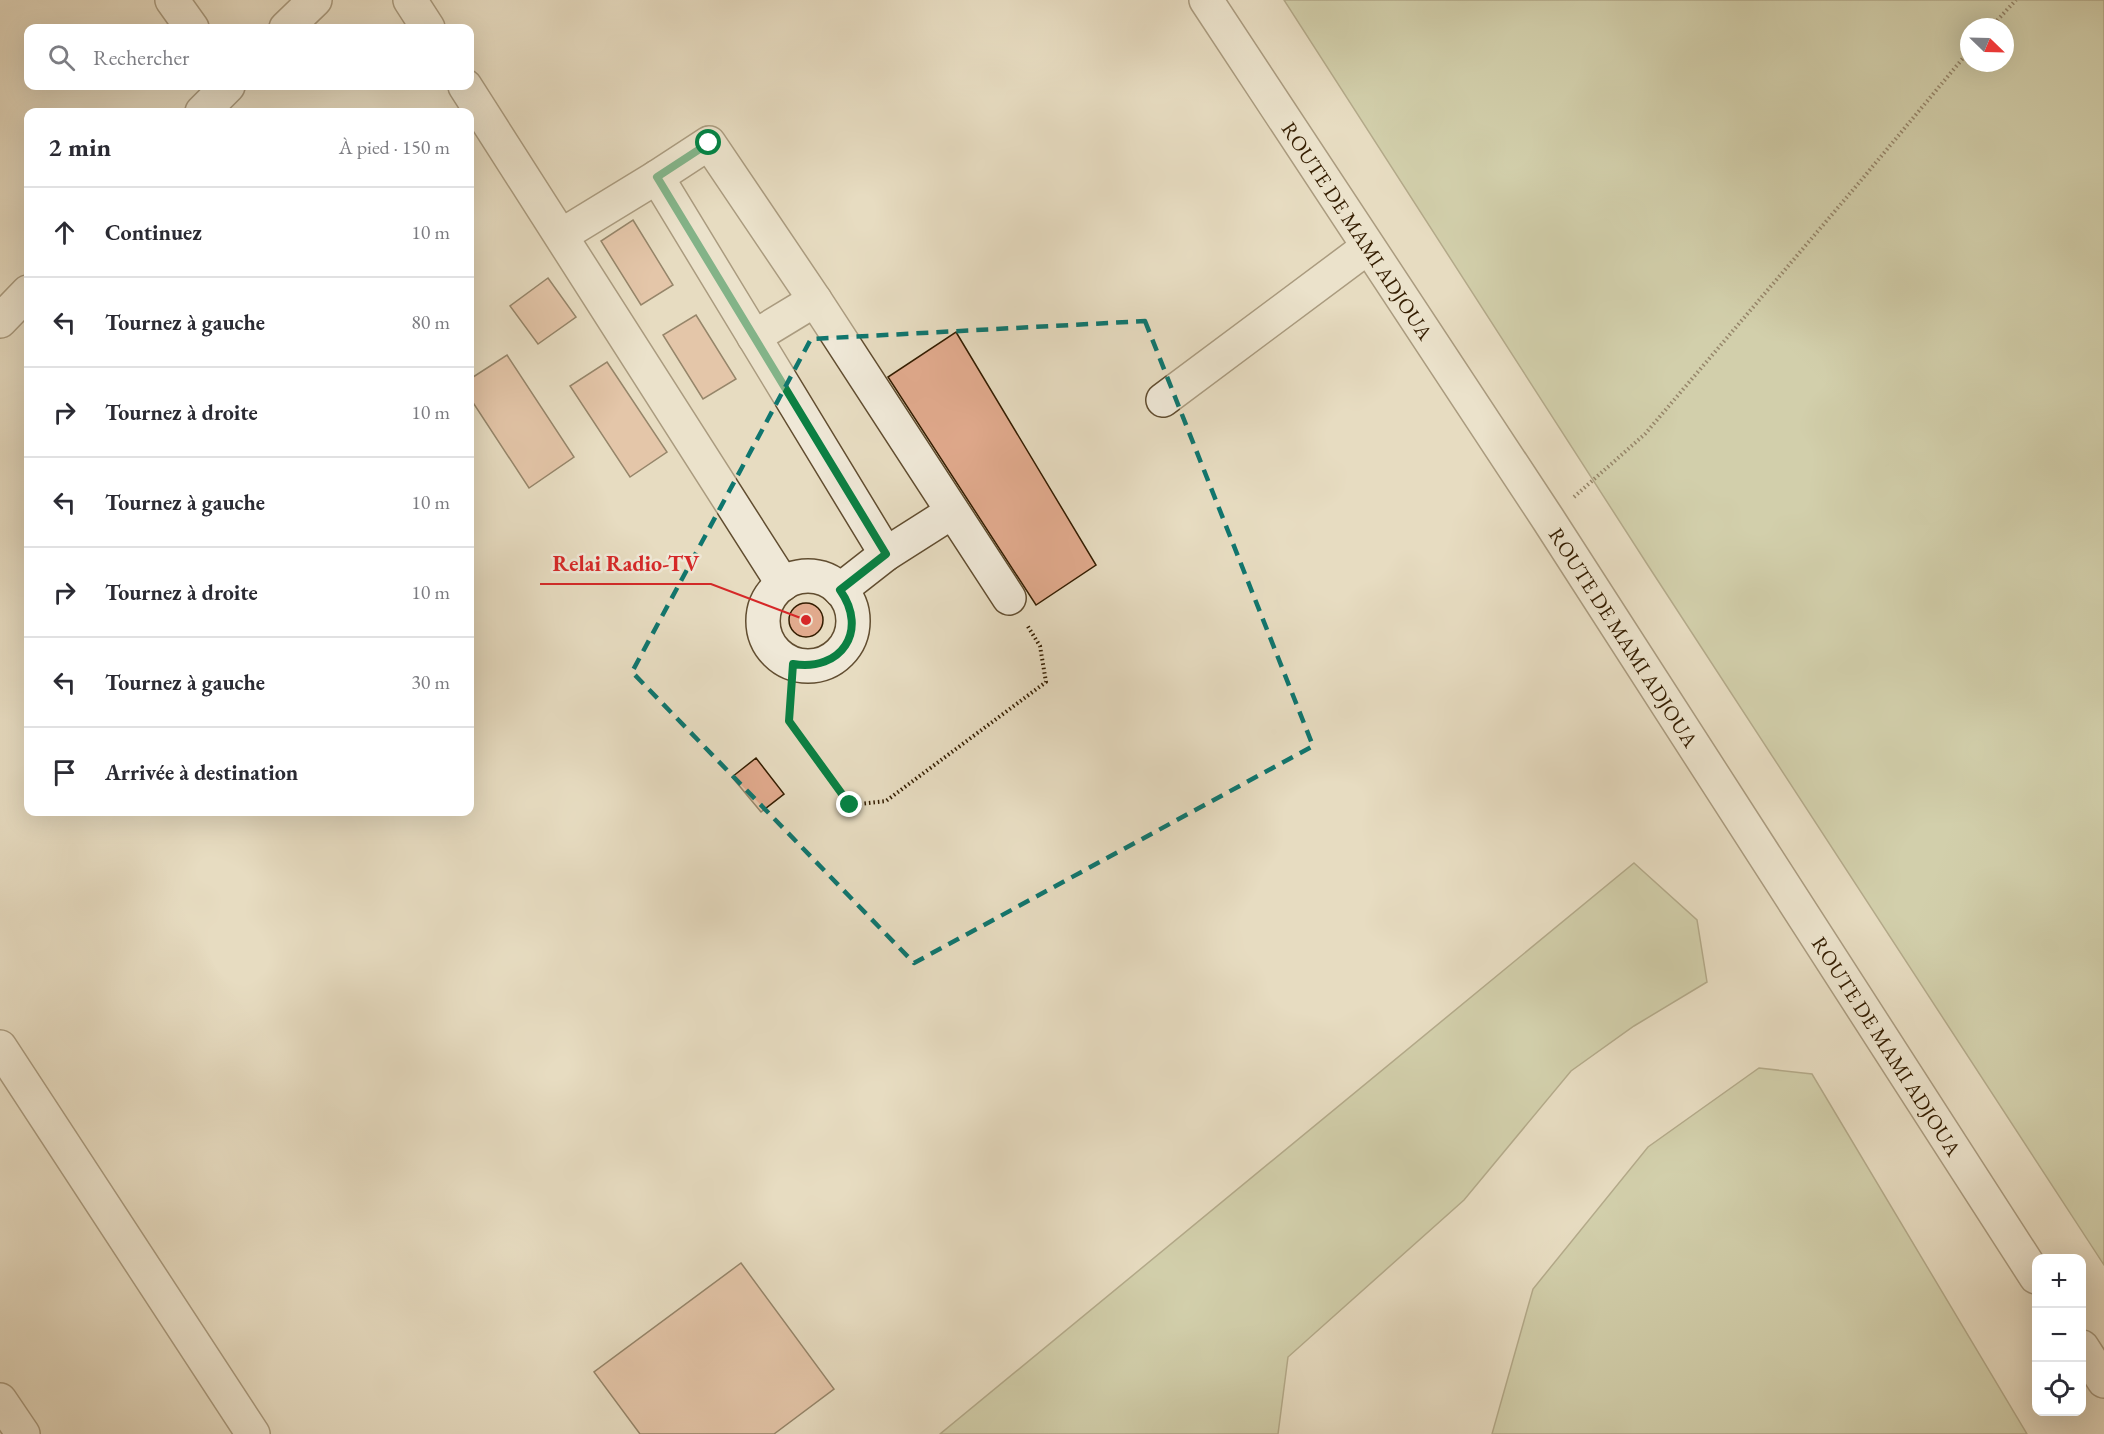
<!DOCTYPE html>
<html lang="fr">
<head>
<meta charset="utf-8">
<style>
	:root { --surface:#fff; --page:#f2f2f3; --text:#2b2b33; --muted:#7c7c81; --line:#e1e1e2 }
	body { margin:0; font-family:"EB Garamond",serif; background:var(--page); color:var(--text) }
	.controls { position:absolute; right:18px; bottom:18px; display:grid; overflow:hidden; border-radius:12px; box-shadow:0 6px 24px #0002 }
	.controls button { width:54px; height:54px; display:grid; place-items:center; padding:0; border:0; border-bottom:2px solid var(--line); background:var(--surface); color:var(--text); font:30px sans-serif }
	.compass { position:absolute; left:1960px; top:18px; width:54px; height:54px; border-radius:50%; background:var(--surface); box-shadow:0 6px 24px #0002; rotate:113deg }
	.stop { position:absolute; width:18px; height:18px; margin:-14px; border:4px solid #0b8043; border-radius:50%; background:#fff }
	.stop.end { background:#0b8043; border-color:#fff; box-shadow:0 2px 6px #0008 }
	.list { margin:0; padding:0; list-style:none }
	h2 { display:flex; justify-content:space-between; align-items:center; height:78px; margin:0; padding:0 24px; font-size:26px }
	h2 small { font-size:20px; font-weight:400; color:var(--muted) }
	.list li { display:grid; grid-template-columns:39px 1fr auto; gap:18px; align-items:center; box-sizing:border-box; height:90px; padding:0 24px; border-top:2px solid var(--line) }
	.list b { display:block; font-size:22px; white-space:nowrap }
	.list em { font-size:20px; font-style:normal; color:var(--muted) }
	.icon { flex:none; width:33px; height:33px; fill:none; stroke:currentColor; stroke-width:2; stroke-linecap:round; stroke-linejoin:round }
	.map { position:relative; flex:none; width:2104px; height:1434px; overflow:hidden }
	.search { position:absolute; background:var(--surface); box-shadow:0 6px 24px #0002; left:24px; top:24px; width:450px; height:66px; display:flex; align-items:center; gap:15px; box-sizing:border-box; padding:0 21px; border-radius:12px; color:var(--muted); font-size:22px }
	.panel { position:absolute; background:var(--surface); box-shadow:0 6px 24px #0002; left:24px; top:108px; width:450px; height:708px; border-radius:12px }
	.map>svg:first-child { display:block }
	.green { fill:#b8bf91; stroke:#766e48; stroke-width:1.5; fill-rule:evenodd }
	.building { fill:#e1aa8d; stroke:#341d00; stroke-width:1.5 }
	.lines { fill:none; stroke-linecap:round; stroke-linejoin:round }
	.minor-casing { stroke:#614d30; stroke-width:36 }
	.path { stroke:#341d00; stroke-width:4; stroke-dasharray:1.5 3; stroke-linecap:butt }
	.minor { stroke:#efe8d7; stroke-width:33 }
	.route { stroke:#0b8043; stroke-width:8 }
	.marked { fill:none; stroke:#0f766e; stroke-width:4.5; stroke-dasharray:12 8; stroke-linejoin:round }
	.labels { text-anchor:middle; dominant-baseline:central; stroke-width:5; stroke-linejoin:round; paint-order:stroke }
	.street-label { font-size:21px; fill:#341d00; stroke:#efe8d7 }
	.leader { fill:none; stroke:#d62828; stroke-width:2 }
	.callout-dot { fill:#d62828; stroke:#efe8d7; stroke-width:2 }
	.callout-label { font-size:22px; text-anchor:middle; font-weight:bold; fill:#d62828; stroke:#efe8d7; stroke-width:5; stroke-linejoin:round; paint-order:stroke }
</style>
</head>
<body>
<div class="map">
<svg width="2104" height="1434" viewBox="0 0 2104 1434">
	<rect width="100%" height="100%" fill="#e7dcc1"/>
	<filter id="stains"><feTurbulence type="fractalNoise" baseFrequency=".00333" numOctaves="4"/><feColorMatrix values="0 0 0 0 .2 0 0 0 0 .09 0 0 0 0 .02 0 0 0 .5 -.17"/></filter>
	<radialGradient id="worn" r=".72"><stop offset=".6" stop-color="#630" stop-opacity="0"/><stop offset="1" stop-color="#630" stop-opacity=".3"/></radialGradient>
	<g class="green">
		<path d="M 1284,0 L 2104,0 L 2104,1265 L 1649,567 ZM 1969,27 L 2005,27 L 2005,63 L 1969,63 Z"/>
		<polygon points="1634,863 1697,920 1707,982 1634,1026 1571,1071 1464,1200 1288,1357 1278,1434 940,1434"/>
		<polygon points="1759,1068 1812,1074 2027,1434 1492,1434 1533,1289 1648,1147"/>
	</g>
	<g class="building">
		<polygon points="633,220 673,285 641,305 601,241"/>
		<polygon points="548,278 576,317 538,344 510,306"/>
		<polygon points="696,315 736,379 703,399 663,335"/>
		<polygon points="956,332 1096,565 1036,605 888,377"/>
		<polygon points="507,355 574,457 529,488 470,398 470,379"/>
		<polygon points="607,362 667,452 630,477 570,386"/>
		<circle cx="806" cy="620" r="17"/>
		<polygon points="756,758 784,794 761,812 732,777"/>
		<polygon points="741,1263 834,1389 774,1434 640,1434 594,1372"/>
	</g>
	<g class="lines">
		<g class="minor-casing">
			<g id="minor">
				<polyline points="172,0 192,28"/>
				<polyline points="410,0 428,28"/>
				<path id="s1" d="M 1206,0 L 1548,519 L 2036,1277"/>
				<polyline points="286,28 315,0"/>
				<polyline points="465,86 783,584"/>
				<polyline points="202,112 228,86"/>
				<polyline points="657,177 886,554"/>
				<polyline points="562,235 657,177 709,143 815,300 1009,598"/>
				<polyline points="0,321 28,292"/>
				<polyline points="754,337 815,300"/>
				<polyline points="1163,400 1368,247"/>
				<circle cx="808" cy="621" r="45"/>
				<polyline points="840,590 886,554 952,512"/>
				<polyline points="0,1047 253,1434"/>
				<polyline points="2082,1347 2104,1381"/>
				<polyline points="0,1400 23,1434"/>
			</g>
		</g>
		<g class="path">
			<polyline points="1991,27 2016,0"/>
			<polyline points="1574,497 1645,434 1858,184 1969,51"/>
			<polyline points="793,664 789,721 850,805 886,801 1046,682 1040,646 1027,625"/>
		</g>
		<use href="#minor" class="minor"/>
	</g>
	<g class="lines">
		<path class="route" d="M 709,143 L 657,177 L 886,554 L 840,590 C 869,631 841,672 793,664 L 789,721 L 850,805"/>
	</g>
	<path d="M0 0H2104V1434H0ZM 1145,321 L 1313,746 L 914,963 L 632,672 L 811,339 Z" fill="#e7dcc1" fill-opacity=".55" fill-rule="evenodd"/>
	<path class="marked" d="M 1145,321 L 1313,746 L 914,963 L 632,672 L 811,339 Z"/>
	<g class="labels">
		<g class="street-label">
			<text stroke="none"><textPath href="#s1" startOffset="276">ROUTE DE MAMI ADJOUA</textPath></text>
			<text stroke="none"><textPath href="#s1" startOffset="762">ROUTE DE MAMI ADJOUA</textPath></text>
			<text stroke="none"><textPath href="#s1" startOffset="1248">ROUTE DE MAMI ADJOUA</textPath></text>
		</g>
	</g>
	<path class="leader" d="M806 620L711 584H540"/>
	<circle class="callout-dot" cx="806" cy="620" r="6"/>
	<g class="callout-label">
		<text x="626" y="571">Relai Radio-TV</text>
	</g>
	<rect width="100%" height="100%" filter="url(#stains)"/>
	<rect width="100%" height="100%" fill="url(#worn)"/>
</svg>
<div class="controls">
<button>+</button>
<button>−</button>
<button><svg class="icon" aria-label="locate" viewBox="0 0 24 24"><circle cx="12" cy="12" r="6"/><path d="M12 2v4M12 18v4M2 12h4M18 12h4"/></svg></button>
</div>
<svg class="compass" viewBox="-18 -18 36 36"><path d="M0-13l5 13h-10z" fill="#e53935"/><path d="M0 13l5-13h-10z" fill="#7c7c81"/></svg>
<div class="stop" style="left:709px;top:143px"></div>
<div class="stop end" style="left:850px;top:805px"></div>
<div class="search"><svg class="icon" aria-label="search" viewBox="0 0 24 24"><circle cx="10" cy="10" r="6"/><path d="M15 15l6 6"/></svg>Rechercher</div>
<section class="panel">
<h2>2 min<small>À pied · 150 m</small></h2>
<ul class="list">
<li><svg class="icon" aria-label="ahead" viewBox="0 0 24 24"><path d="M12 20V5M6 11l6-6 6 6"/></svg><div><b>Continuez</b></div><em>10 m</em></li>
<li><svg class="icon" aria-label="left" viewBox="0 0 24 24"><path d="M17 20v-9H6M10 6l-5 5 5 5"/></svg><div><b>Tournez à gauche</b></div><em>80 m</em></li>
<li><svg class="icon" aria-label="right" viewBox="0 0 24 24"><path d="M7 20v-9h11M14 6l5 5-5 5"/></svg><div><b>Tournez à droite</b></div><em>10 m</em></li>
<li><svg class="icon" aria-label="left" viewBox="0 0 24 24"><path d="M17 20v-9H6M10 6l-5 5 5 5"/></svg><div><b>Tournez à gauche</b></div><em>10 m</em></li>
<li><svg class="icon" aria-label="right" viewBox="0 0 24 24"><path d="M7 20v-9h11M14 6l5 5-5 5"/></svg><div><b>Tournez à droite</b></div><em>10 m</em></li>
<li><svg class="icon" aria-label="left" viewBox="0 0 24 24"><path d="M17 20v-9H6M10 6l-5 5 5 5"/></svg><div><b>Tournez à gauche</b></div><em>30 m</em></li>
<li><svg class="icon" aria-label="arrive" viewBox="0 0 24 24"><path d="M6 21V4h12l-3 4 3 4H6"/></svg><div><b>Arrivée à destination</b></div></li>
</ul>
</section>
</div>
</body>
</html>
